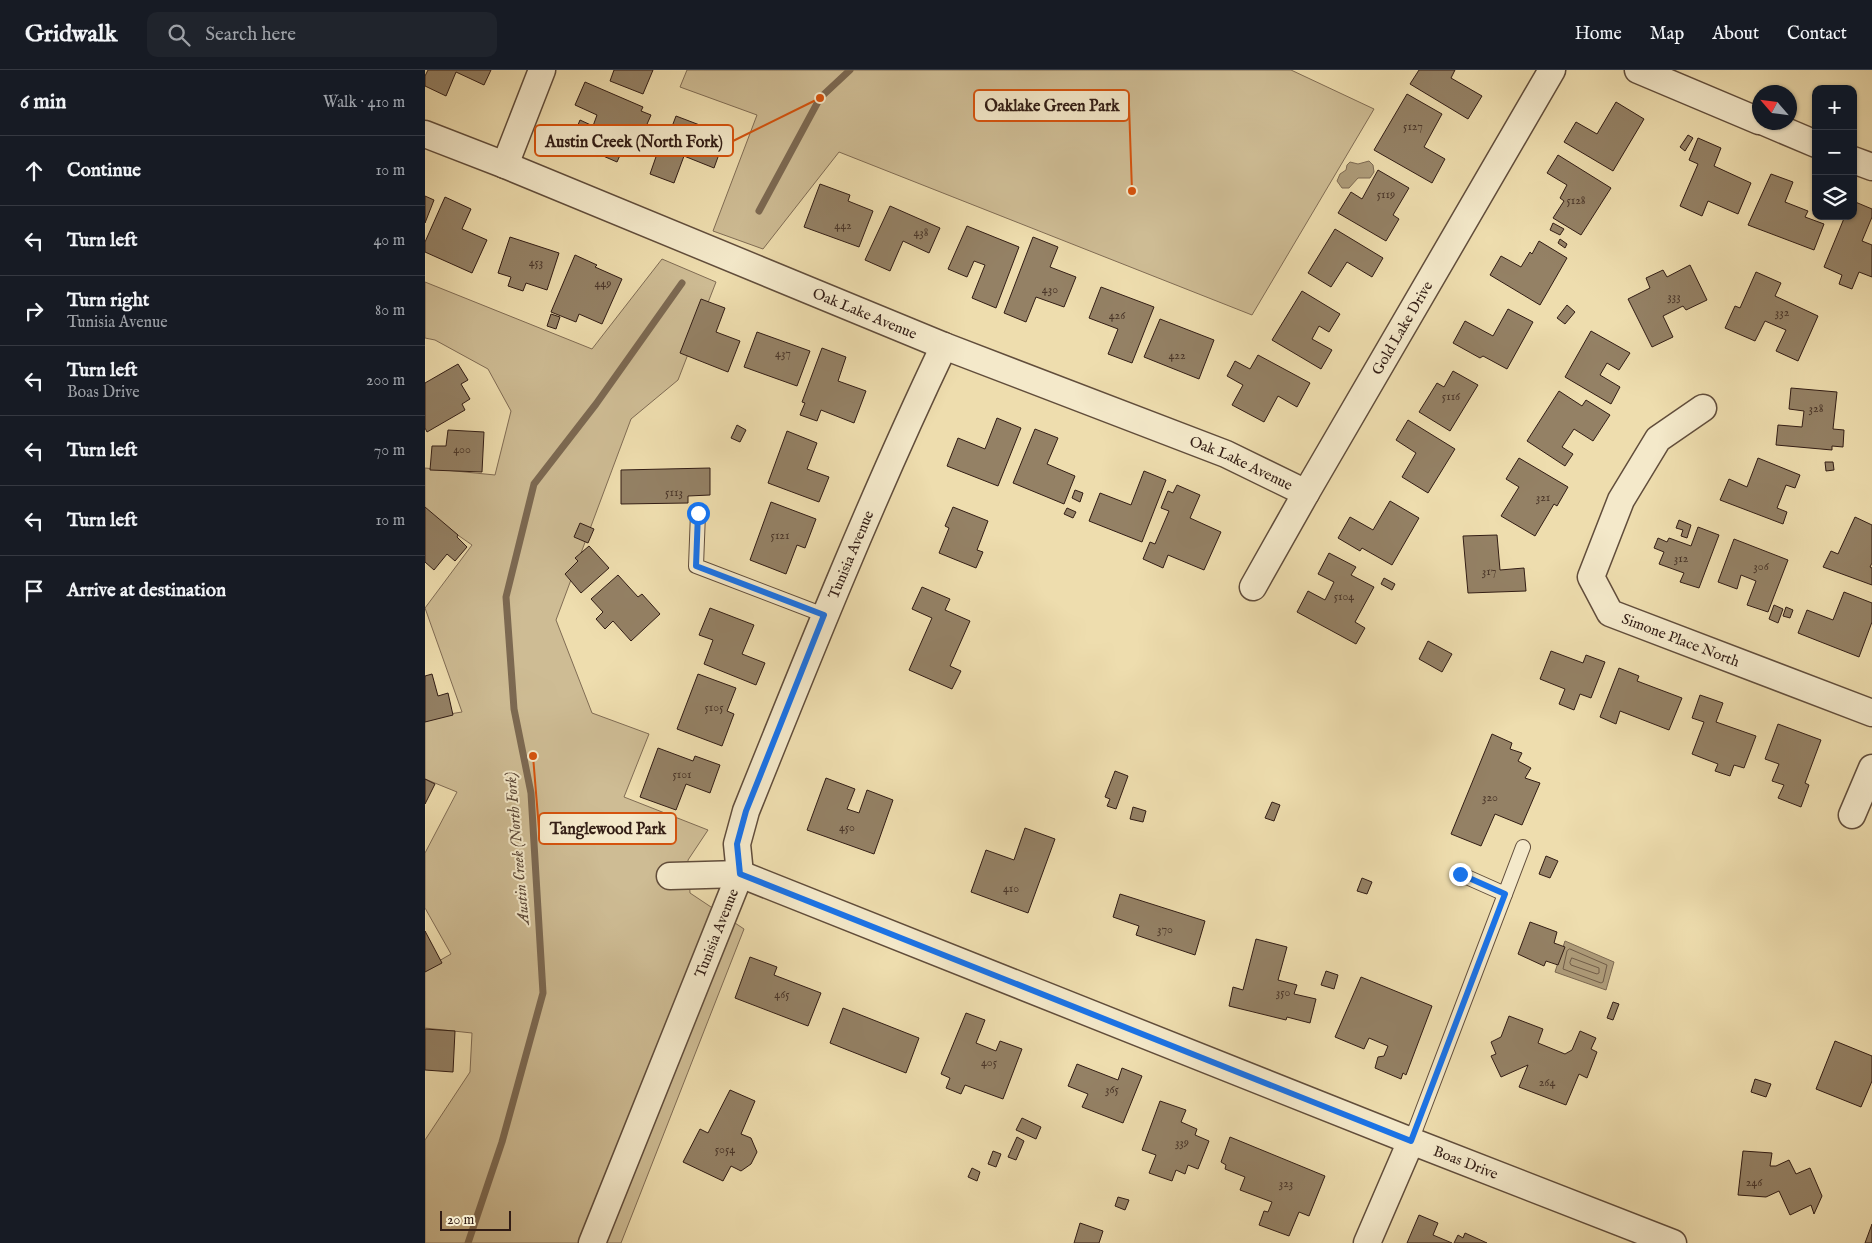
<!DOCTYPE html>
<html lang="en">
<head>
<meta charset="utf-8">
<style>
	:root { --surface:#171b24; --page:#20242c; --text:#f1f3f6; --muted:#9ea1a6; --line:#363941 }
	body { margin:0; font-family:"IM FELL English",serif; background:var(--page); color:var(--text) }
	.controls { position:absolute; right:15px; top:15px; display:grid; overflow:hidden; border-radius:10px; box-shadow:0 1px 4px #0004 }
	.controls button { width:45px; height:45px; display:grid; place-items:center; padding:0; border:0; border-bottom:1px solid var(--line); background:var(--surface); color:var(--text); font:25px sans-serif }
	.compass { position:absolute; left:1327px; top:15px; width:45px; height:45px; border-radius:50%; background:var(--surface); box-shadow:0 1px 4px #0004; rotate:298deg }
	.scale { position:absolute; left:15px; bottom:12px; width:71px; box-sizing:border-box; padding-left:5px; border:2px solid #321d15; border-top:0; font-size:14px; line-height:18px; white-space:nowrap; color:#321d15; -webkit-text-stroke:4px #f4e9ca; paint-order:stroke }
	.stop { position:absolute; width:15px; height:15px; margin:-11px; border:4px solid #1a73e8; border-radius:50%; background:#fff }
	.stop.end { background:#1a73e8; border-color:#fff; box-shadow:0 1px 5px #0008 }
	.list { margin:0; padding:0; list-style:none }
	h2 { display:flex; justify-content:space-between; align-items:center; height:65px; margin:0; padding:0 20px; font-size:21px }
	h2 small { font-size:16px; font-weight:400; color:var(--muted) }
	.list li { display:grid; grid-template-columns:32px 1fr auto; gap:15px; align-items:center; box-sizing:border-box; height:70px; padding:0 20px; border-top:1px solid var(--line) }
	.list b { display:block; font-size:19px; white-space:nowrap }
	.list p { margin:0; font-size:16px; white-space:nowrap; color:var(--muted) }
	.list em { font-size:16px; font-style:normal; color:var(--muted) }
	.icon { flex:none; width:28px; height:28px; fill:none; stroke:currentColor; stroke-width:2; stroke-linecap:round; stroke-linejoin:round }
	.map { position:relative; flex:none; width:1447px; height:1173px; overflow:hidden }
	header { display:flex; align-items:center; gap:30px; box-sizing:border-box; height:70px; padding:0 25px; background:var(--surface); border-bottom:1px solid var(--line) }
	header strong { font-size:24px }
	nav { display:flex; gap:28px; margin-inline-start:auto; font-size:18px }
	.search { width:350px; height:45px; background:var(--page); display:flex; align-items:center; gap:12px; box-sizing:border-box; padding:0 18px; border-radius:10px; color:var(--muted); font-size:19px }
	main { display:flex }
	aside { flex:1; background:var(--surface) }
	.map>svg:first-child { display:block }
	.green { fill:#cebc94; stroke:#806c54 }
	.water { fill:#ae9c7a; stroke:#7c6952 }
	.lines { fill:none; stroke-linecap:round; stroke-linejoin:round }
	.shore { stroke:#705c48; stroke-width:1 }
	.stream { stroke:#7c6952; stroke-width:7 }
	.building { fill:#948165; stroke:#321d15 }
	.service-casing { stroke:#614d3b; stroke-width:16 }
	.minor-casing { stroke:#614d3b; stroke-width:29 }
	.service { stroke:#f4e9ca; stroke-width:14 }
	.minor { stroke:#f4e9ca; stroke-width:26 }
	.route { stroke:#1a73e8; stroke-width:6 }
	.labels { text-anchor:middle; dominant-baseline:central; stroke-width:4; stroke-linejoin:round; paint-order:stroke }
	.number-label { font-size:12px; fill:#4a3629 }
	.street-label { font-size:15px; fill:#321d15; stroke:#f4e9ca }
	.water-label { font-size:16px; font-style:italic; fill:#5d4938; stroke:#f4e9ca }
	.leader { fill:none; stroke:#d6530d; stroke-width:2 }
	.callout-dot { fill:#d6530d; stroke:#f4e9ca; stroke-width:2 }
	.callout { fill:#f4e9ca; stroke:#d6530d; stroke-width:2 }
	.callout-label { font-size:16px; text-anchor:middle; font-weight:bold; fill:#321d15 }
</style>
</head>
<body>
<header>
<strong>Gridwalk</strong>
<div class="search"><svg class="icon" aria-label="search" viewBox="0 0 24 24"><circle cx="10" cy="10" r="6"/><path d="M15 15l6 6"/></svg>Search here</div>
<nav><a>Home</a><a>Map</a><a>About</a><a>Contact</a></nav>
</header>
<main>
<aside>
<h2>6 min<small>Walk · 410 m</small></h2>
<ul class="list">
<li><svg class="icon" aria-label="ahead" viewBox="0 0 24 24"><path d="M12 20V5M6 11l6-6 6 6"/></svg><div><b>Continue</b></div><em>10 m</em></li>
<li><svg class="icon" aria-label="left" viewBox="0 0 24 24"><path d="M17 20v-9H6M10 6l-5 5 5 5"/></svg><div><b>Turn left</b></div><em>40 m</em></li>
<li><svg class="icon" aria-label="right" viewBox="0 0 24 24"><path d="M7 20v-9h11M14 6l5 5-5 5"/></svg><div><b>Turn right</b><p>Tunisia Avenue</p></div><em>80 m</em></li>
<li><svg class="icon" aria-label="left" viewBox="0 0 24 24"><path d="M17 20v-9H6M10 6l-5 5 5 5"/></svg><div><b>Turn left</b><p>Boas Drive</p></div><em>200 m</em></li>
<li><svg class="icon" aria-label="left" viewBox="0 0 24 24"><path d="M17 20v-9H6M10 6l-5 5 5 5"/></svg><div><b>Turn left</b></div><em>70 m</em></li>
<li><svg class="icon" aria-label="left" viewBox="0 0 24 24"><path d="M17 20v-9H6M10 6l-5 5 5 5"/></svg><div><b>Turn left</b></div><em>10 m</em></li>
<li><svg class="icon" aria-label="arrive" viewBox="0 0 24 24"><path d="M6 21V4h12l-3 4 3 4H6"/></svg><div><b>Arrive at destination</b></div></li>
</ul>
</aside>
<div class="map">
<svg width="1447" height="1173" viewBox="0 0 1447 1173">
	<rect width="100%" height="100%" fill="#eeddae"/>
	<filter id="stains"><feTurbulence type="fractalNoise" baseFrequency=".004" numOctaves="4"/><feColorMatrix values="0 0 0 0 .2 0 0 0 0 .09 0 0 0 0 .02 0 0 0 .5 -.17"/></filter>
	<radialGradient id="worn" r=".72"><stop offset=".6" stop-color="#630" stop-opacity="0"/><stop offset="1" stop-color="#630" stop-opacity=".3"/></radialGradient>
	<g class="green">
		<polygon points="262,0 866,0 949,39 827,245 414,82 338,179 288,161 332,45 255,17"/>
		<polygon points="237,189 291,212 253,310 206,349 131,550 167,643 224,664 199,727 283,760 263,790 265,823 319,859 196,1173 0,1173 0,1070 45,1002 47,963 0,958 0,899 26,884 0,838 0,783 32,722 0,709 0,648 37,642 0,538 47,475 0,442 0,398 70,405 86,341 63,299 10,270 0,268 0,212 167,279"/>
	</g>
	<g class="water">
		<polygon points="944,91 948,95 949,102 945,108 933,108 924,118 917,118 912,111 915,104 921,100 922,95 925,92 933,94"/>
		<polygon points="1140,871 1189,892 1181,920 1130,902"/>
	</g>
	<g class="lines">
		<g class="shore">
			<polygon points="1145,879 1182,895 1178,912 1176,913 1138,899 1142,881"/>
			<polygon points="1147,888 1174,898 1174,903 1172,904 1146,895 1145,893"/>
		</g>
		<g class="stream">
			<polyline points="334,141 395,28 425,0"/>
			<polyline points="43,1173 77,1072 118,923 106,723 89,639 81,527 109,414 171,334 257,213"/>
		</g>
	</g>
	<g class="building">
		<polygon points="3,0 66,0 59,15 31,2 21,26 0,16 0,6"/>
		<polygon points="189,0 228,0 218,24 185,11"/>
		<polygon points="994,0 1030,0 1026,8 1057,26 1043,49 985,14"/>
		<polygon points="160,12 218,37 216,41 226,45 216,68 205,63 192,92 146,72 155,50 168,56 172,45 150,35"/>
		<polygon points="982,24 1017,44 999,77 1020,89 1007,113 949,80"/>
		<polygon points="1191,32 1219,49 1188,101 1139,72 1151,52 1172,64"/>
		<polygon points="251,46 301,65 289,98 259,86 249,113 225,104 233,81 237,83"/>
		<polygon points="1263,65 1268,68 1260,81 1255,77"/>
		<polygon points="1273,68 1296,78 1289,96 1326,113 1313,144 1283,131 1277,146 1255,136 1273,94 1264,90"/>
		<polygon points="1133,85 1186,118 1156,165 1128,148 1139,131 1135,128 1142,115 1122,103"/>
		<polygon points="953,100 984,118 968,145 974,149 961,171 913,143 926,122 937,129"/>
		<polygon points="1346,104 1368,112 1360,132 1383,141 1380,147 1399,154 1389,180 1323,155"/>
		<polygon points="395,114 425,125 423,131 448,141 434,177 379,157"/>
		<polygon points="0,126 9,130 0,153"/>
		<polygon points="20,127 46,139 37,159 62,170 47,203 0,182 0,172"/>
		<polygon points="1428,131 1447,139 1447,147 1437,171 1447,175 1447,207 1434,202 1427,219 1414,214 1417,205 1399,197 1420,146 1428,146"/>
		<polygon points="465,136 515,158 504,183 478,171 465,201 440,190"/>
		<polygon points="1128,153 1139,159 1135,165 1125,160"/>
		<polygon points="542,156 594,177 571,238 547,228 560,195 549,191 542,207 523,199"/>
		<polygon points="910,159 958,188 947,207 922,192 906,217 883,203"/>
		<polygon points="85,167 134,183 122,220 101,213 98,221 83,216 86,207 73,203"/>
		<polygon points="608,167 633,177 625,197 651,207 639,237 611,227 601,252 579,243"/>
		<polygon points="1135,169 1142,174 1140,178 1133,173"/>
		<polygon points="1114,171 1142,188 1115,235 1065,205 1076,186 1096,197 1105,182 1107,184"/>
		<polygon points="150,185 172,195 170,197 197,209 177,254 154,244 151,252 126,242"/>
		<polygon points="1265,195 1282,230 1261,240 1258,236 1238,246 1248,267 1227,277 1203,229 1225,218 1221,208 1238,200 1242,207"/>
		<polygon points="1331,202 1356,213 1350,226 1393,246 1373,291 1351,281 1361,260 1340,251 1330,271 1300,258 1310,236 1315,238"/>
		<polygon points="676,217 729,237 707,293 683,284 693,259 664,248"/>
		<polygon points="877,221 915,244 904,262 894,256 887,269 907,280 896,299 847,270"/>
		<polygon points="276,229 300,238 291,262 315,271 303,302 255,283"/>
		<polygon points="1142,235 1150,242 1140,254 1132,248"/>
		<polygon points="1083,239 1108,252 1082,299 1058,286 1055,288 1028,273 1040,251 1068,266"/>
		<polygon points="126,244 135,247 131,259 122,256"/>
		<polygon points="735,249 789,270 774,309 719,287"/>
		<polygon points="1166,261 1205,283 1194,300 1182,293 1175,305 1195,317 1186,334 1140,307"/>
		<polygon points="332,262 385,281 372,316 319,297"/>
		<polygon points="397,278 421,287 413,311 441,321 429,353 396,340 392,351 375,345 380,333 377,332"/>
		<polygon points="833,285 885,313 872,337 853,326 839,352 807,335 818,315 802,306 810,291 825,299"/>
		<polygon points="33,294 43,310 36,314 45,329 37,334 40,340 2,362 0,358 0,313"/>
		<polygon points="1028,301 1053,315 1025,361 994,342 1012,313 1019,317"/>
		<polygon points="1366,318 1412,322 1408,359 1419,360 1418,377 1407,376 1407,380 1351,375 1353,355 1377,357 1379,341 1364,339"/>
		<polygon points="1134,321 1157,336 1161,330 1185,345 1168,371 1149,359 1137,377 1148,384 1140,396 1102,371"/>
		<polygon points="572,348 596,358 573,416 522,396 533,368 560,379"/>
		<polygon points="983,350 1030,379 1003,423 977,407 991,383 971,370"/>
		<polygon points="312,355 321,360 315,372 306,368"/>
		<polygon points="610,359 633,368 622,394 650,406 639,434 588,413"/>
		<polygon points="23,360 59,362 57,402 5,400 7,376 21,376"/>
		<polygon points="362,361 392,373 382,399 404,407 394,432 343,413"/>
		<polygon points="1094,388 1143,417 1132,436 1129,434 1110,466 1076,446 1094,417 1081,409"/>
		<polygon points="1333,388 1375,405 1370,418 1361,415 1352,438 1362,442 1358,454 1295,430 1304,409 1322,417"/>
		<polygon points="1400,392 1408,392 1409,400 1401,401"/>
		<polygon points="285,398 285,425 263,426 263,433 196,434 196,400"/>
		<polygon points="719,401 741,410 717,472 664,451 675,423 706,435"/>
		<polygon points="752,415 775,425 765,448 796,462 779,500 743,485 738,498 718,489 725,472 730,474 744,441 736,438 743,421 748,423"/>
		<polygon points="650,420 658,423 655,432 647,428"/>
		<polygon points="965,431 994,448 967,495 937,478 935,481 913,468 925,447 948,460"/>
		<polygon points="346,432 391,449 380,478 372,475 361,504 325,490"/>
		<polygon points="0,437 33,465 32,467 42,477 30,491 22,484 9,500 0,492"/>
		<polygon points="528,437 563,451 552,480 558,482 551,498 514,483 524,458 520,456"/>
		<polygon points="642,438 651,442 648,448 639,444"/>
		<polygon points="1430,447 1447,455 1447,493 1445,497 1447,498 1447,515 1398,497 1406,481 1413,484"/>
		<polygon points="1254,450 1266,455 1262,468 1256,466 1258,460 1251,458"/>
		<polygon points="155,453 169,459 163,473 149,467"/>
		<polygon points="1273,457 1294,465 1274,518 1255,512 1259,503 1234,494 1239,482 1229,478 1233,468 1242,472 1244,468 1266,476"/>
		<polygon points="1072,465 1075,500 1099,498 1101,521 1043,523 1038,466"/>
		<polygon points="1309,469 1363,490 1343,542 1322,535 1331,511 1316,505 1312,519 1293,512"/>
		<polygon points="164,476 184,498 156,523 140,504 153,491 150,488"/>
		<polygon points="904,483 931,497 926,505 949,517 930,552 940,558 931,574 872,542 883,521 900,530 909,512 893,504"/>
		<polygon points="193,505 213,527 217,524 235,544 206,571 188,551 180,559 171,549 178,542 166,529"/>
		<polygon points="959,508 970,514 967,520 956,514"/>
		<polygon points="497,517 525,529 520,540 545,551 525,596 536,601 527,619 484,600 507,548 487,539"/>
		<polygon points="1419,522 1447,533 1447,552 1434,587 1373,563 1382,540 1408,550"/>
		<polygon points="1349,535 1358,539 1353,553 1344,549"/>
		<polygon points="1361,537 1368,540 1365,548 1358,546"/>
		<polygon points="285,538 329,555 317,584 340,593 331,615 279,594 288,570 274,565"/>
		<polygon points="1003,571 1027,584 1017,602 994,589"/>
		<polygon points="1126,581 1158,593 1161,585 1180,592 1166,628 1155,624 1149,640 1134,634 1140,619 1115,609"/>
		<polygon points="1194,598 1214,606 1212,611 1257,628 1244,660 1195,641 1191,654 1175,647"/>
		<polygon points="7,604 13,626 23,623 28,645 0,652 0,606"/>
		<polygon points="273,604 311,618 302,641 309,644 297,676 252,659"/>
		<polygon points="1275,625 1298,633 1291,652 1331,666 1319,698 1309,695 1305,706 1290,701 1293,694 1267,684 1279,652 1267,648"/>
		<polygon points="1353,654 1396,670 1380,713 1384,715 1376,737 1353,728 1359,715 1347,711 1354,694 1340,689"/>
		<polygon points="1067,664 1087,673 1085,679 1097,683 1093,691 1106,698 1100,708 1115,713 1097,755 1070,744 1056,776 1026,764"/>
		<polygon points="233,678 268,691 270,686 295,695 285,723 261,714 251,740 215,727"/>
		<polygon points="690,701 703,706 691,739 682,736 685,729 680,727"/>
		<polygon points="401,708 430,719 422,739 434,743 442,720 468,730 449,784 382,760"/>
		<polygon points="0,709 10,714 0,734"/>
		<polygon points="847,732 855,735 849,751 840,748"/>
		<polygon points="708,737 721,741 718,752 705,749"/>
		<polygon points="600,758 630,769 603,843 546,822 561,780 589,790"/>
		<polygon points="1121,786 1133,791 1125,808 1114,804"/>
		<polygon points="937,808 947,812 942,824 932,821"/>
		<polygon points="695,824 780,851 770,885 711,865 714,856 688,847"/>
		<polygon points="1105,852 1132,862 1129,873 1140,877 1133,895 1121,891 1119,896 1093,884"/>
		<polygon points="0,861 17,893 0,902"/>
		<polygon points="831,869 862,877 853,910 872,915 869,924 891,929 885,953 862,947 861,950 804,936 808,917 818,920"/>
		<polygon points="325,887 352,897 349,905 396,923 383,956 310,928"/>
		<polygon points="901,901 913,905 909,919 896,915"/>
		<polygon points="936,907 1007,936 981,1005 978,1003 976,1009 950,998 953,987 959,986 963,976 944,968 939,979 910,967"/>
		<polygon points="1188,932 1194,934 1188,950 1182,948"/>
		<polygon points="418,938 494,968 481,1003 405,973"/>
		<polygon points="541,943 560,950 551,973 571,981 575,971 597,979 578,1029 540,1015 536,1024 521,1018 525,1008 516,1004"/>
		<polygon points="1084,946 1118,959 1113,973 1140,984 1147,980 1155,961 1171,968 1166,979 1172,982 1162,1008 1154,1004 1141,1035 1094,1017 1103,995 1076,1007 1066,986 1071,984 1066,972 1076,967"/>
		<polygon points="0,959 30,961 28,1002 0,1000"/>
		<polygon points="1410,971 1447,986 1447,1011 1436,1037 1391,1019"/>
		<polygon points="652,994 693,1010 697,998 717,1006 698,1053 657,1037 663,1024 643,1016"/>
		<polygon points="1330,1009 1346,1014 1341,1027 1326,1022"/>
		<polygon points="305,1020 330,1031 316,1064 326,1068 332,1082 326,1094 316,1101 306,1096 298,1111 258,1092 275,1059 283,1063"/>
		<polygon points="735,1031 761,1040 756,1052 772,1059 770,1065 784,1071 773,1099 763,1095 760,1104 751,1100 747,1111 724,1103 731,1085 717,1080"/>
		<polygon points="597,1048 616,1057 611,1069 591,1060"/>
		<polygon points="592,1067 599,1071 591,1090 583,1087"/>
		<polygon points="805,1067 900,1106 884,1146 874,1142 864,1166 834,1155 839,1141 843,1142 847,1132 815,1120 820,1107 800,1099 801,1095 796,1092"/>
		<polygon points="568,1081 576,1084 571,1097 563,1094"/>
		<polygon points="1318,1081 1347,1083 1345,1096 1351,1096 1364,1090 1371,1104 1385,1098 1397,1126 1389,1144 1386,1135 1365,1145 1354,1121 1341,1127 1313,1125"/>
		<polygon points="547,1098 555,1102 552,1111 543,1107"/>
		<polygon points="693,1127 704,1130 700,1140 690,1136"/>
		<polygon points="994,1145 1013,1153 1008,1165 1027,1173 982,1173"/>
		<polygon points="655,1153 678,1161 674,1173 649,1173"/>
		<polygon points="1447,1154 1447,1173 1440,1173"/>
		<polygon points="1040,1163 1062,1173 1029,1173 1033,1165 1038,1168"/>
	</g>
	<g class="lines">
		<g class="service-casing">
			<g id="service">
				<polyline points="273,443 271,496 399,545"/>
				<polyline points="1035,804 1080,824"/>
				<polyline points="986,1071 1098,777"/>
			</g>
		</g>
		<g class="minor-casing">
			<g id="minor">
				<polyline points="1213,0 1334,51"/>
				<polyline points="1339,52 1391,74"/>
				<path id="s1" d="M 0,64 L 80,95 L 519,276 L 801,384 L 881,423"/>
				<polyline points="1428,90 1447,97"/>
				<polyline points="80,95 117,0"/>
				<path id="s2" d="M 1278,338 L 1233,369 L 1196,430 L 1166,507 L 1185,543 L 1447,643"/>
				<path id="s3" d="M 828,517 L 881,423 L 1127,0"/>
				<polyline points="1427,745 1447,698"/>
				<path id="s4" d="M 245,806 L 315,804 L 986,1071 L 1248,1173"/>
				<path id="s5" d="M 167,1173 L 315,804 L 312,774 L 321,741 C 384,584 446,429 519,276"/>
				<polyline points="942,1173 986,1071"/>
			</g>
		</g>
		<use href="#service" class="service"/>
		<use href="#minor" class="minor"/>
	</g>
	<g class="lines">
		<polyline class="route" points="273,443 271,496 399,545 321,741 312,774 315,804 986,1071 1080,824 1035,804"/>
	</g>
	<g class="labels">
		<g class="number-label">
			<text x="988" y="56">5127</text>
			<text x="961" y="124">5119</text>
			<text x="1151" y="130">5128</text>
			<text x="418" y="155">442</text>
			<text x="496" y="162">438</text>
			<text x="111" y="192">453</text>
			<text x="178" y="213">449</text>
			<text x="625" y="219">430</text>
			<text x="1249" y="226">333</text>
			<text x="1357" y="242">332</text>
			<text x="692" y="245">426</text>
			<text x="358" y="283">437</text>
			<text x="752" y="285">422</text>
			<text x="1026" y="326">5116</text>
			<text x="1391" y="338">328</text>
			<text x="37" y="379">400</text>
			<text x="249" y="422">5113</text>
			<text x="1118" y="427">321</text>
			<text x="355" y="465">5121</text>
			<text x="1256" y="488">312</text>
			<text x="1336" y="496">306</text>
			<text x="1064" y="501">317</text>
			<text x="919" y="526">5104</text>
			<text x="289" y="637">5105</text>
			<text x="257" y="704">5101</text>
			<text x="1065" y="727">320</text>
			<text x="422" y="757">450</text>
			<text x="586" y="818">410</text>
			<text x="740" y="859">370</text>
			<text x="858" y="922">350</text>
			<text x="357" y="924">465</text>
			<text x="564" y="992">405</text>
			<text x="1122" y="1012">264</text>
			<text x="687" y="1019">365</text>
			<text x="757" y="1072">339</text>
			<text x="300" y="1079">5054</text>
			<text x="1329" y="1112">246</text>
			<text x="861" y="1113">323</text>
		</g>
		<g class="street-label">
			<text stroke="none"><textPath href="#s1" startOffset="475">Oak Lake Avenue</textPath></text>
			<text stroke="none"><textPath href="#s3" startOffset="299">Gold Lake Drive</textPath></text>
			<text stroke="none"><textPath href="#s1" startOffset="880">Oak Lake Avenue</textPath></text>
			<text stroke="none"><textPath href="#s5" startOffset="739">Tunisia Avenue</textPath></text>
			<text stroke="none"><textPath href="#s2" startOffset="325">Simone Place North</textPath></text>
			<text stroke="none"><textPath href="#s5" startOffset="334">Tunisia Avenue</textPath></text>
			<text stroke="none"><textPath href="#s4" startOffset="851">Boas Drive</textPath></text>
		</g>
		<g class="water-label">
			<text transform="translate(93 778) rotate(-95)">Austin Creek (North Fork)</text>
		</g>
	</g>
	<path class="leader" d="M707 121L704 35M395 28L308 71M108 686L114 759"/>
	<g class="callout-dot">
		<circle cx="707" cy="121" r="5"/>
		<circle cx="395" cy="28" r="5"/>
		<circle cx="108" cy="686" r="5"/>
	</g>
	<g class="callout">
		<rect x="549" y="20" width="155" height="31" rx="5"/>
		<rect x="110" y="55" width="198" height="31" rx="5"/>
		<rect x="114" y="743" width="137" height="31" rx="5"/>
	</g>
	<g class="callout-label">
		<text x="627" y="41">Oaklake Green Park</text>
		<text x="209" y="77">Austin Creek (North Fork)</text>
		<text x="183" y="764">Tanglewood Park</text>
	</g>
	<rect width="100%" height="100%" filter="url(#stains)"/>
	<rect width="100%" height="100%" fill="url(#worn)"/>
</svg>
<div class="controls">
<button>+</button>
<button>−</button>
<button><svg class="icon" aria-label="layers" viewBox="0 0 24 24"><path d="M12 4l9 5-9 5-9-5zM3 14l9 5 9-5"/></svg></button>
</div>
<svg class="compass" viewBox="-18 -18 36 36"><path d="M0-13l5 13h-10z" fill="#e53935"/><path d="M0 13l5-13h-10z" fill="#9ea1a6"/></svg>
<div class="scale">20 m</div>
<div class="stop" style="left:273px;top:443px"></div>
<div class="stop end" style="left:1035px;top:804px"></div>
</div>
</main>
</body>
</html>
